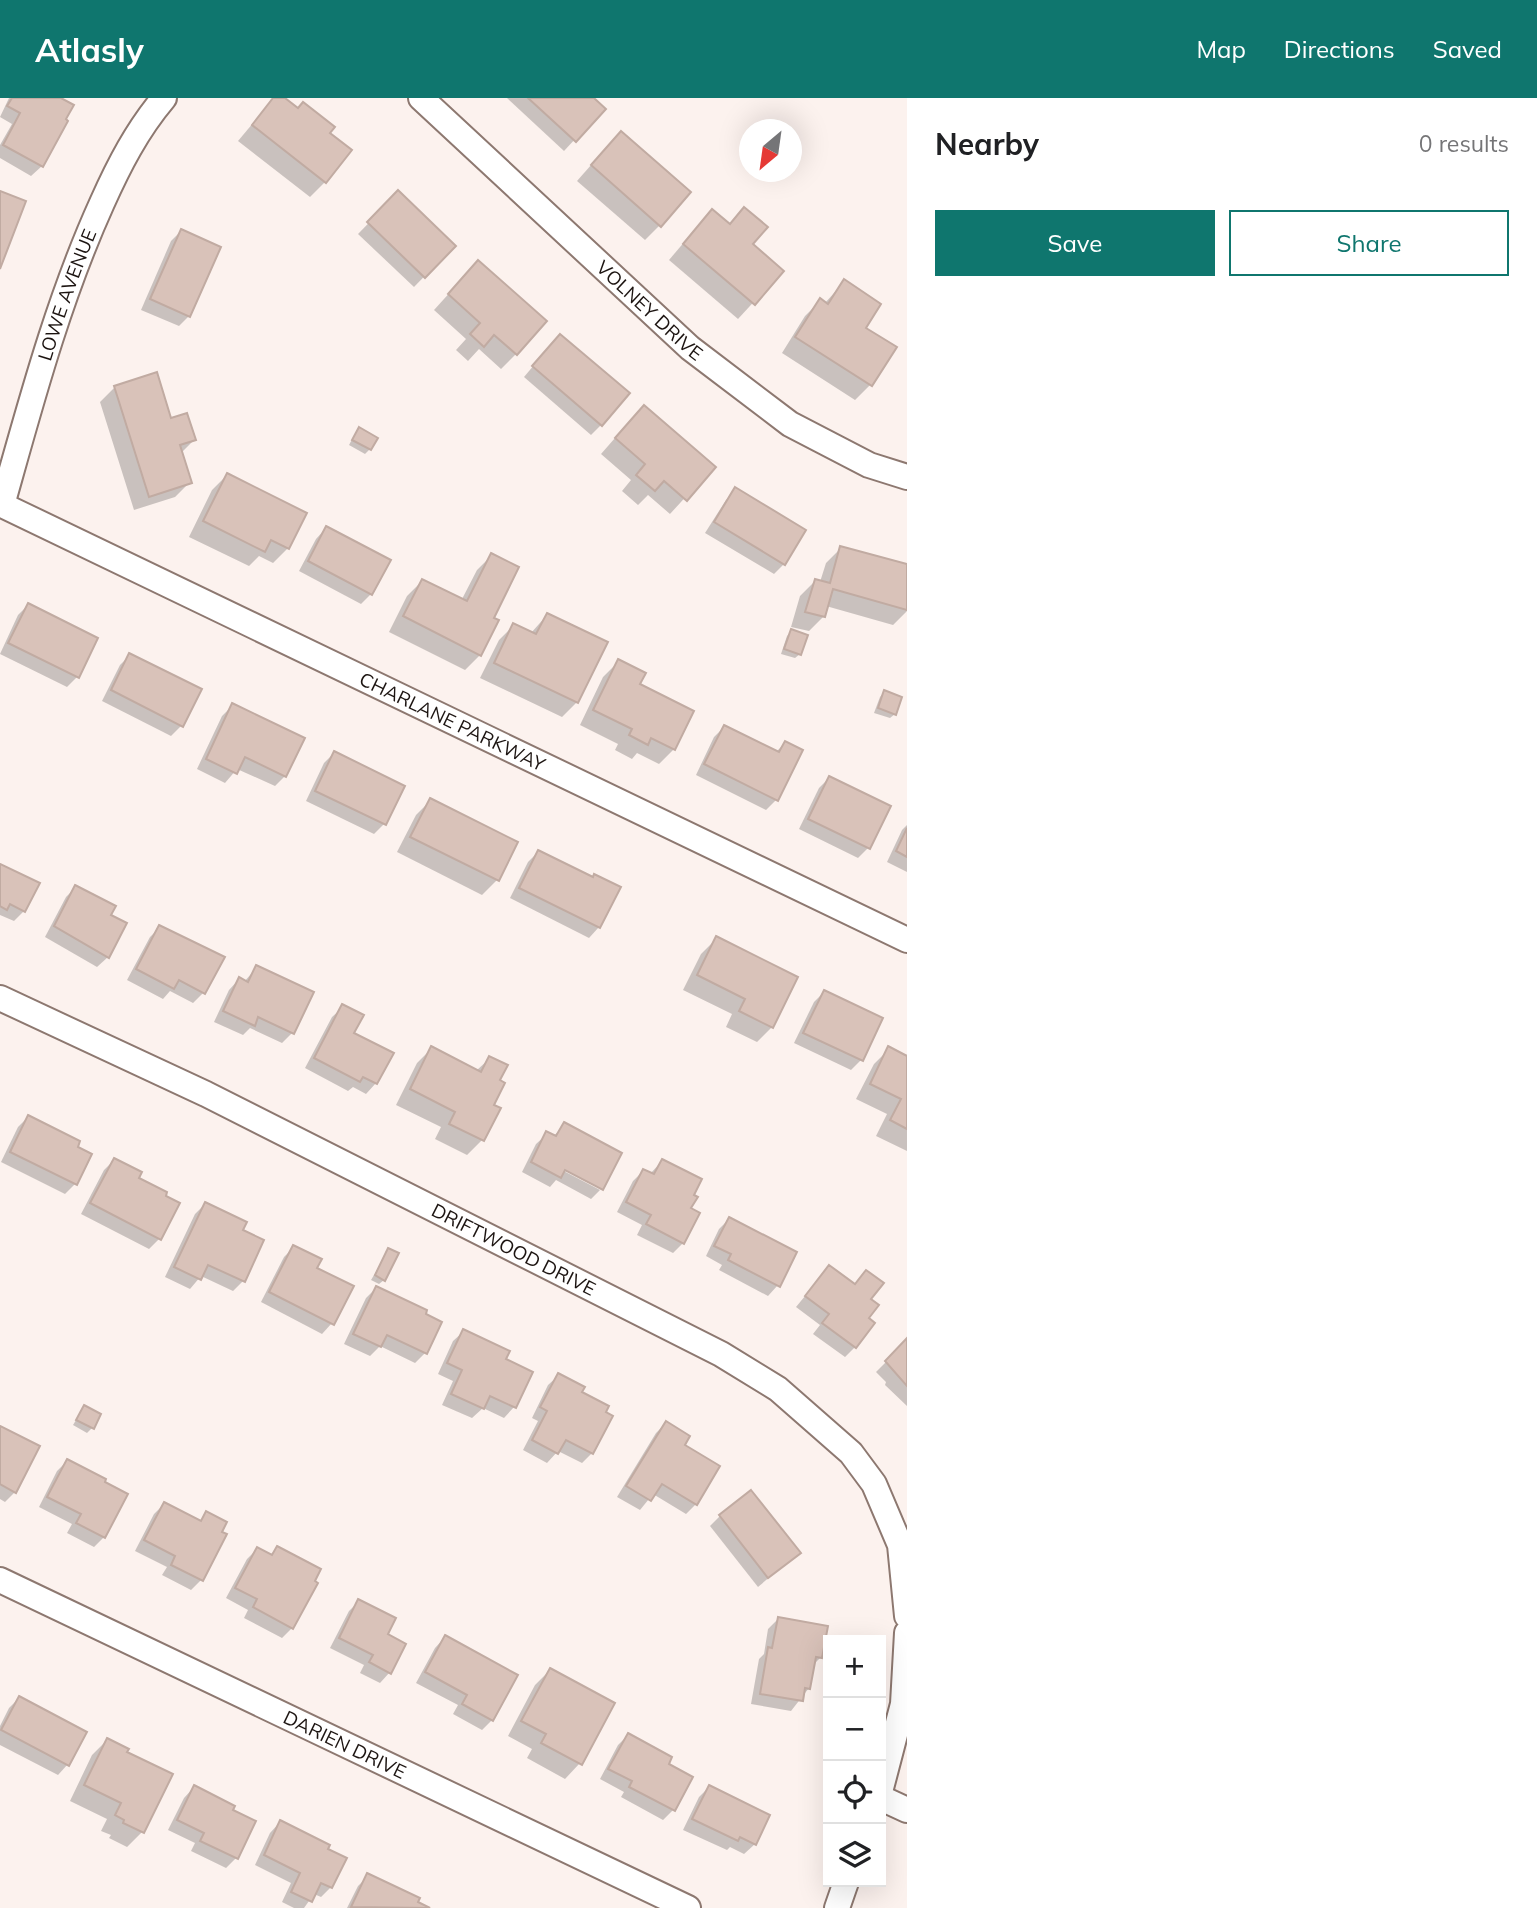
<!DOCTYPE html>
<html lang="en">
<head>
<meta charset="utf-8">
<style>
	:root { --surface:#fff; --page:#f2f2f2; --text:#202124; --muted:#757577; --line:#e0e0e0; --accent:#0f766e }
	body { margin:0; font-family:Mulish,sans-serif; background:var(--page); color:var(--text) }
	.controls { position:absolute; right:21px; bottom:21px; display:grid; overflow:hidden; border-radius:0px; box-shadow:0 7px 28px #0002 }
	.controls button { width:63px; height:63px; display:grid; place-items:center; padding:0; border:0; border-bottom:2px solid var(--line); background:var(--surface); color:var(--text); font:35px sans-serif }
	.compass { position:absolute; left:739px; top:21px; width:63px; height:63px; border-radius:50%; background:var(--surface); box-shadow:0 7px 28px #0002; rotate:209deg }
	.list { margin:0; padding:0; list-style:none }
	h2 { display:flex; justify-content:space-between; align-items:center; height:91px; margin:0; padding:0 28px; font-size:30px }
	h2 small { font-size:23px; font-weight:400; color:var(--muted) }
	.actions { display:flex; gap:14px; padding:21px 28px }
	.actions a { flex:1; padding:16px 0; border:2px solid var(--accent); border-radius:0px; text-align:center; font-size:24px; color:var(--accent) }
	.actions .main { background:var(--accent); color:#fff }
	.icon { flex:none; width:38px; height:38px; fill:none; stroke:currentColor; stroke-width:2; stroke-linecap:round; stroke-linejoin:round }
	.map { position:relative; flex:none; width:907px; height:1810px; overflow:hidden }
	header { display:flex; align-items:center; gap:42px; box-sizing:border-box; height:98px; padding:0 35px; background:var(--accent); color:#fff }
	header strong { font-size:33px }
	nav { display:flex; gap:38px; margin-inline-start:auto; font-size:24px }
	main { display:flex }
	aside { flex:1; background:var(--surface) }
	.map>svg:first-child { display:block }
	.shadow { fill:#0003 }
	.building { fill:#d9c2b9; stroke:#c1aba2; stroke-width:2 }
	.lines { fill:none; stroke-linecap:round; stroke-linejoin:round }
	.street-casing { stroke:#8d7870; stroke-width:28 }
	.street { stroke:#fff; stroke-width:24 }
	.labels { text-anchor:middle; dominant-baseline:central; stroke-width:7; stroke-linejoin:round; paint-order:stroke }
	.street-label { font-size:19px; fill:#1c1411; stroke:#fff }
</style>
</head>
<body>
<header>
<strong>Atlasly</strong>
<nav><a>Map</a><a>Directions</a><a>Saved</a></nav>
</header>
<main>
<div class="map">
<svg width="907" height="1810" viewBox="0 0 907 1810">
	<rect width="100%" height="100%" fill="#fcf2ee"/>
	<g class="shadow">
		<polygon points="9,0 58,0 42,68 31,78 0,60 0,47 12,26 0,19"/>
		<polygon points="274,0 282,0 328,36 325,84 310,99 238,43"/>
		<polygon points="507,0 591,0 603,11 564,53"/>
		<polygon points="606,50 660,127 645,142 577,83"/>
		<polygon points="398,95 454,148 414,189 358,136"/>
		<polygon points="728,128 782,173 738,221 669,162 697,129"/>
		<polygon points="181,133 189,218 179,228 141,212 171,143"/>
		<polygon points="463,180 516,256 501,271 479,251 468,263 456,252 466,241 434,212"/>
		<polygon points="844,184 863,230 870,287 855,302 782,255 805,218 820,203 825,205"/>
		<polygon points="550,248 601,327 591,337 524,279"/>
		<polygon points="115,289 170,322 194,342 181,355 190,384 175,399 134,412 100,304"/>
		<polygon points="629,324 713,369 670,416 648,397 638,407 622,393 631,382 601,356"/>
		<polygon points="355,336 370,351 365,356 349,347"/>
		<polygon points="227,377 288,450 273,465 259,458 249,468 189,439 212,392"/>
		<polygon points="736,392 784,466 774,476 705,435 726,402"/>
		<polygon points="326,430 371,496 361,506 299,473 316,441"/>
		<polygon points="841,450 907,468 907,513 893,527 826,508 824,518 809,533 791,529 800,498 815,483 820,484 826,465"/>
		<polygon points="492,457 491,520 480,557 465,572 389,534 407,498 422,483 461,503 477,472"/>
		<polygon points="28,507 77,579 67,589 0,556 18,517"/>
		<polygon points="547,517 605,545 577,604 562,619 480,580 499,542 514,527 531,535"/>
		<polygon points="792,533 800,556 795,560 781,556 787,538"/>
		<polygon points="130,557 181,628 171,638 102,603 120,567"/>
		<polygon points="618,564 638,587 674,651 659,666 637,655 632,661 615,652 618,646 580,627 603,579"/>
		<polygon points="884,594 895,616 890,620 874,615 880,599"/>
		<polygon points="233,607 285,678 275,688 237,671 225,685 197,671 222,618"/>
		<polygon points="724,629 776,654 785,645 776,702 766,712 696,677 714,639"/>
		<polygon points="334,655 403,688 384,726 374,736 306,703 324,665"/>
		<polygon points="829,680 889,709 868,750 858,760 799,731 819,690"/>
		<polygon points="431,702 497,782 482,797 397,754 416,717"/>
		<polygon points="907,727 907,774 887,764 902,732"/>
		<polygon points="538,754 599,829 589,840 510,800 528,764"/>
		<polygon points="0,768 24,813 14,823 0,817"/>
		<polygon points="76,789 109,818 108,859 97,869 45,839 66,799"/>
		<polygon points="160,829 222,860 203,895 193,905 170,893 163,901 127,882 150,839"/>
		<polygon points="716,841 772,929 757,944 726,929 732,916 683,892 701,856"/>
		<polygon points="257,869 292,935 282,945 250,930 243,937 214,924 229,892 239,881 244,884"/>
		<polygon points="824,894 861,962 851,972 794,945 814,904"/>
		<polygon points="343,909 352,935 391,956 376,985 366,996 353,989 348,993 305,970 332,919"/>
		<polygon points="432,950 476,973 490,960 498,983 492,1008 498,1011 482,1042 467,1057 435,1041 441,1029 396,1007 417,965"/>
		<polygon points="889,951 906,959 907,956 907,1053 876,1038 887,1016 856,1001 874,966"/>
		<polygon points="28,1019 75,1086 65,1096 1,1064 18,1029"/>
		<polygon points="564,1027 620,1055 600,1092 600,1088 558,1066 556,1069 600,1092 591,1101 556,1082 550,1089 522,1074 536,1046 547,1036 553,1039"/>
		<polygon points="114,1062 137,1081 178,1106 159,1141 149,1151 81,1116 104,1072"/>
		<polygon points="662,1063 692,1097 683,1145 673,1155 637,1137 642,1127 617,1114 633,1083 643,1073 650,1076"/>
		<polygon points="205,1106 243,1183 233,1193 201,1178 190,1191 165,1179 195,1116"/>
		<polygon points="729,1121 778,1187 768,1198 719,1172 722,1167 706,1158 719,1131"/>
		<polygon points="294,1149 315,1170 332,1225 322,1236 261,1204 284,1159"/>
		<polygon points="389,1152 384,1182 379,1186 371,1182"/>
		<polygon points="829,1169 853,1188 866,1174 869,1202 867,1220 855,1249 845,1259 813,1236 820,1227 796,1209"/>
		<polygon points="376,1190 425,1255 415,1265 380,1248 370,1258 344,1246 366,1200"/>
		<polygon points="464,1233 504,1262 530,1275 514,1309 504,1320 483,1310 472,1320 442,1307 453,1283 438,1276 453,1243"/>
		<polygon points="907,1243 907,1308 885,1287 886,1284 876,1274"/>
		<polygon points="559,1277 580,1295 592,1355 582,1365 558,1353 547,1365 523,1352 538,1323 532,1320 548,1287"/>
		<polygon points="84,1309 92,1330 87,1335 73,1327"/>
		<polygon points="666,1325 682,1348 696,1406 686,1416 653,1396 640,1412 617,1399 656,1335"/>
		<polygon points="0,1330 15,1394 5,1404 0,1401"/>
		<polygon points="67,1363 104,1439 94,1449 67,1435 72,1426 39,1409 57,1373"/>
		<polygon points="164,1406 199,1424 207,1416 220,1435 224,1437 201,1482 191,1492 162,1477 167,1469 135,1453 154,1416"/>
		<polygon points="720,1418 798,1455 758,1489 710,1428"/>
		<polygon points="278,1450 313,1484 292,1530 282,1540 244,1520 248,1512 226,1500 247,1461 257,1451 269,1458"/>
		<polygon points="359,1503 386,1537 390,1574 380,1585 360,1575 364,1567 330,1550 349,1513"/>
		<polygon points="778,1521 821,1559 812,1568 809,1590 791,1613 751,1606 759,1561 764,1556 768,1531"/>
		<polygon points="445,1539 492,1622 482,1632 453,1616 458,1607 416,1585 435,1550"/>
		<polygon points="550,1572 580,1665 565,1681 527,1660 532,1651 508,1638 535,1587"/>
		<polygon points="19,1600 68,1666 58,1677 0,1647 0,1628 9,1610"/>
		<polygon points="628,1637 666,1666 691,1680 673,1712 663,1722 621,1699 624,1694 600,1681 618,1647"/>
		<polygon points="107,1642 125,1655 142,1734 127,1749 109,1740 111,1737 101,1733 107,1721 70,1703 92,1657"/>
		<polygon points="194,1689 231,1713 236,1760 226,1770 191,1753 195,1745 168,1732 184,1700"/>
		<polygon points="709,1689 755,1746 744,1756 730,1749 727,1752 683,1732 699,1699"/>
		<polygon points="280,1724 331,1789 321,1799 314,1796 304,1810 294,1810 282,1804 291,1785 255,1767 270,1735"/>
		<polygon points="368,1778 416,1805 426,1810 347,1810 358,1788"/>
	</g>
	<g class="building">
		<polygon points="12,0 61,0 74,7 66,21 68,23 43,69 3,47 20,15 7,8"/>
		<polygon points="273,0 285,0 298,10 303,4 335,29 330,35 352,52 326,85 252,27"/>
		<polygon points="528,0 594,0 606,11 576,44"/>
		<polygon points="621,33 691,94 661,129 591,67"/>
		<polygon points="398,92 456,148 425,180 367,124"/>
		<polygon points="0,93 26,103 0,171"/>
		<polygon points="744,109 768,129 753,146 784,173 755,207 683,146 712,111 730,126"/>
		<polygon points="181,131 221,149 190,219 150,201"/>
		<polygon points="478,162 547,223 517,257 494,237 484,249 470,236 480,225 448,196"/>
		<polygon points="844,181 881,206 866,230 897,249 872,288 795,239 820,200 828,206"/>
		<polygon points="560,236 630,295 602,328 532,268"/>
		<polygon points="157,274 171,320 187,315 196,342 180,347 192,385 149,399 114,288"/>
		<polygon points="644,307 716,369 687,403 664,383 655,393 636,377 645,366 615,340"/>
		<polygon points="359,329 378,340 371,352 352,342"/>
		<polygon points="227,375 307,415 289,451 271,442 265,454 203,423"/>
		<polygon points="735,389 806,432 785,467 714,424"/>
		<polygon points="326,428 391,462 372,497 308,463"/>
		<polygon points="840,448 907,466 907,512 833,491 825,519 805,514 815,481 830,485"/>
		<polygon points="491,455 519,469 494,520 499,522 481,558 403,518 422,481 467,503"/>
		<polygon points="28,505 98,540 79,580 8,545"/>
		<polygon points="547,515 608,544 578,605 494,565 513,525 536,536"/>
		<polygon points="791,531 808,537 801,557 784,551"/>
		<polygon points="129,555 202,591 183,629 111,592"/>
		<polygon points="618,561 646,575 640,586 694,613 675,652 651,640 648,647 629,637 632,631 593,612"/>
		<polygon points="884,592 902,599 896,617 878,610"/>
		<polygon points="232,605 305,640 286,679 245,659 237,676 206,661"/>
		<polygon points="724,627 779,654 785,643 803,652 778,703 704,666"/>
		<polygon points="334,653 405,688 386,727 315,693"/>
		<polygon points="829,678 891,708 870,751 808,721"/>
		<polygon points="430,700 518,744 499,783 410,739"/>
		<polygon points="907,730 907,759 896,753"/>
		<polygon points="538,752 593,779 594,776 621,789 600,830 519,790"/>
		<polygon points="0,766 40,785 25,814 10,806 7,812 0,808"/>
		<polygon points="75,787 116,808 111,817 127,825 109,860 54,828"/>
		<polygon points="159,827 225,859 205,896 179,882 174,891 136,871"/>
		<polygon points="716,838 798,879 773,930 739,913 745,901 697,877"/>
		<polygon points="256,867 314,894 294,936 258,919 255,928 223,913 239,879 248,884"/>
		<polygon points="824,892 883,920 863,963 803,935"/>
		<polygon points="342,906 364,917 354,935 394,955 377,986 363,979 360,984 314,960"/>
		<polygon points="431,948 481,974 489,958 508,967 500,982 505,985 494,1007 501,1010 484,1043 449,1026 455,1014 410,991"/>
		<polygon points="888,948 907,958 907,1031 890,1022 901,1001 870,986"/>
		<polygon points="28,1017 80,1043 78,1049 92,1056 77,1087 10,1054"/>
		<polygon points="564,1024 622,1055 603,1092 565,1072 561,1080 531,1064 546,1033 556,1038"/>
		<polygon points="114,1060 142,1074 139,1080 167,1094 166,1098 180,1105 161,1142 90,1105"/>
		<polygon points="662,1061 702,1081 694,1097 698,1099 691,1110 700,1115 684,1146 646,1126 651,1117 626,1104 643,1071 654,1076"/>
		<polygon points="205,1104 247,1124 243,1132 264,1142 245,1184 208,1167 201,1182 174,1169"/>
		<polygon points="729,1119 797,1154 780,1189 728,1162 731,1156 714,1148"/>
		<polygon points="293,1147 322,1161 317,1170 354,1188 334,1227 269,1194"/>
		<polygon points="388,1150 399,1155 385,1183 375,1177"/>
		<polygon points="829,1167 855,1186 866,1172 884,1185 871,1201 879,1207 869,1220 875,1225 856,1250 822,1225 829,1216 805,1198"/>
		<polygon points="376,1188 427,1212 426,1216 442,1224 427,1256 387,1237 381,1249 353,1236"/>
		<polygon points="463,1231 510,1253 506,1261 533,1274 516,1310 490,1298 484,1311 451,1296 462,1272 447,1265"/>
		<polygon points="907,1240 907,1288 885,1263"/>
		<polygon points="558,1275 585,1289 582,1294 609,1308 606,1314 613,1318 593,1356 566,1342 558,1356 532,1342 547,1313 540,1309"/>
		<polygon points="84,1307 101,1316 94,1331 76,1322"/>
		<polygon points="666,1323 690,1338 685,1347 720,1368 697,1407 662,1386 651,1403 626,1388"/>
		<polygon points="0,1328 40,1348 16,1395 0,1386"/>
		<polygon points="67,1361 106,1381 105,1384 128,1396 105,1440 76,1425 81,1416 47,1399"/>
		<polygon points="751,1392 801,1455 768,1480 719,1417"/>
		<polygon points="164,1404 201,1423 206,1413 227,1424 222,1434 227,1436 203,1483 171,1467 175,1458 144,1442"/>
		<polygon points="277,1448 321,1471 315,1483 318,1485 293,1531 253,1509 257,1501 235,1490 257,1449 272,1457"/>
		<polygon points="358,1501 396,1520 388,1536 406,1546 391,1576 369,1564 373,1557 339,1540"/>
		<polygon points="778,1519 828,1528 822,1560 816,1559 810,1591 805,1590 803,1603 760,1596 768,1549 772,1550"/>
		<polygon points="445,1537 518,1577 493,1623 462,1606 467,1597 425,1574"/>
		<polygon points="550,1570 615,1605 582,1667 541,1645 546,1636 521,1623"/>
		<polygon points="19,1598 87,1634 69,1668 1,1632"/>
		<polygon points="628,1635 672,1659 669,1666 693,1679 675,1713 629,1689 632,1683 608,1671"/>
		<polygon points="107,1640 129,1651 127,1654 173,1676 144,1735 123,1725 124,1722 115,1717 121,1705 84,1687"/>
		<polygon points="194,1687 235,1708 233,1712 256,1723 238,1761 200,1743 204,1735 177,1722"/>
		<polygon points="709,1687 770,1717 756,1747 740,1739 738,1743 692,1721"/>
		<polygon points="280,1722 330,1747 328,1751 347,1760 332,1790 321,1785 312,1804 291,1794 300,1775 264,1757"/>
		<polygon points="367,1775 420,1800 418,1804 430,1810 351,1809"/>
	</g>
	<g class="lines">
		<g class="street-casing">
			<g id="street">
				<path id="s1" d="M 421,0 L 690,250 L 790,326 L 869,367 L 907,379"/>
				<path id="s2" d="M 0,406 L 907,842"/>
				<path id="s3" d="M 2,407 C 31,304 58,202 102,105 C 119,67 137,32 164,0"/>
				<path id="s4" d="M 0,900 L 206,996 L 721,1256 L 778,1291 L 851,1355 L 874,1386 L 900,1447 L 907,1518"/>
				<path id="s5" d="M 0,1482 L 688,1810"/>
				<polyline points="881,1690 903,1606 907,1535"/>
				<polyline points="881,1700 907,1712"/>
				<polyline points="837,1810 846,1784"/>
			</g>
		</g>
		<use href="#street" class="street"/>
	</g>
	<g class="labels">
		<g class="street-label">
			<text stroke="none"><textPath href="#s3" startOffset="220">LOWE AVENUE</textPath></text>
			<text stroke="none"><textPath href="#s1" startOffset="312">VOLNEY DRIVE</textPath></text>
			<text stroke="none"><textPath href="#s2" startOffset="502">CHARLANE PARKWAY</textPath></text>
			<text stroke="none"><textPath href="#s4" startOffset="572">DRIFTWOOD DRIVE</textPath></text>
			<text stroke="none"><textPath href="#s5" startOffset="382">DARIEN DRIVE</textPath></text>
		</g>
	</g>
</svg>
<div class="controls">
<button>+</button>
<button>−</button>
<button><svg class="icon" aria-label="locate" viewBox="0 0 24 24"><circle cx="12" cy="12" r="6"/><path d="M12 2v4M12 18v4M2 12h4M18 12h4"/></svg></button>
<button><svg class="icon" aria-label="layers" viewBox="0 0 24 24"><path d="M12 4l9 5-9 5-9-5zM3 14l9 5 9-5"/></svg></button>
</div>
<svg class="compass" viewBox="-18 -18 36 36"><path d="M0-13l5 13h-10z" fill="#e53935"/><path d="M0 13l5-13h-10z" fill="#757577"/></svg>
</div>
<aside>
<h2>Nearby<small>0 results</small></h2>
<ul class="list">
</ul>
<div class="actions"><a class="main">Save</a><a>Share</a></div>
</aside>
</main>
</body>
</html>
